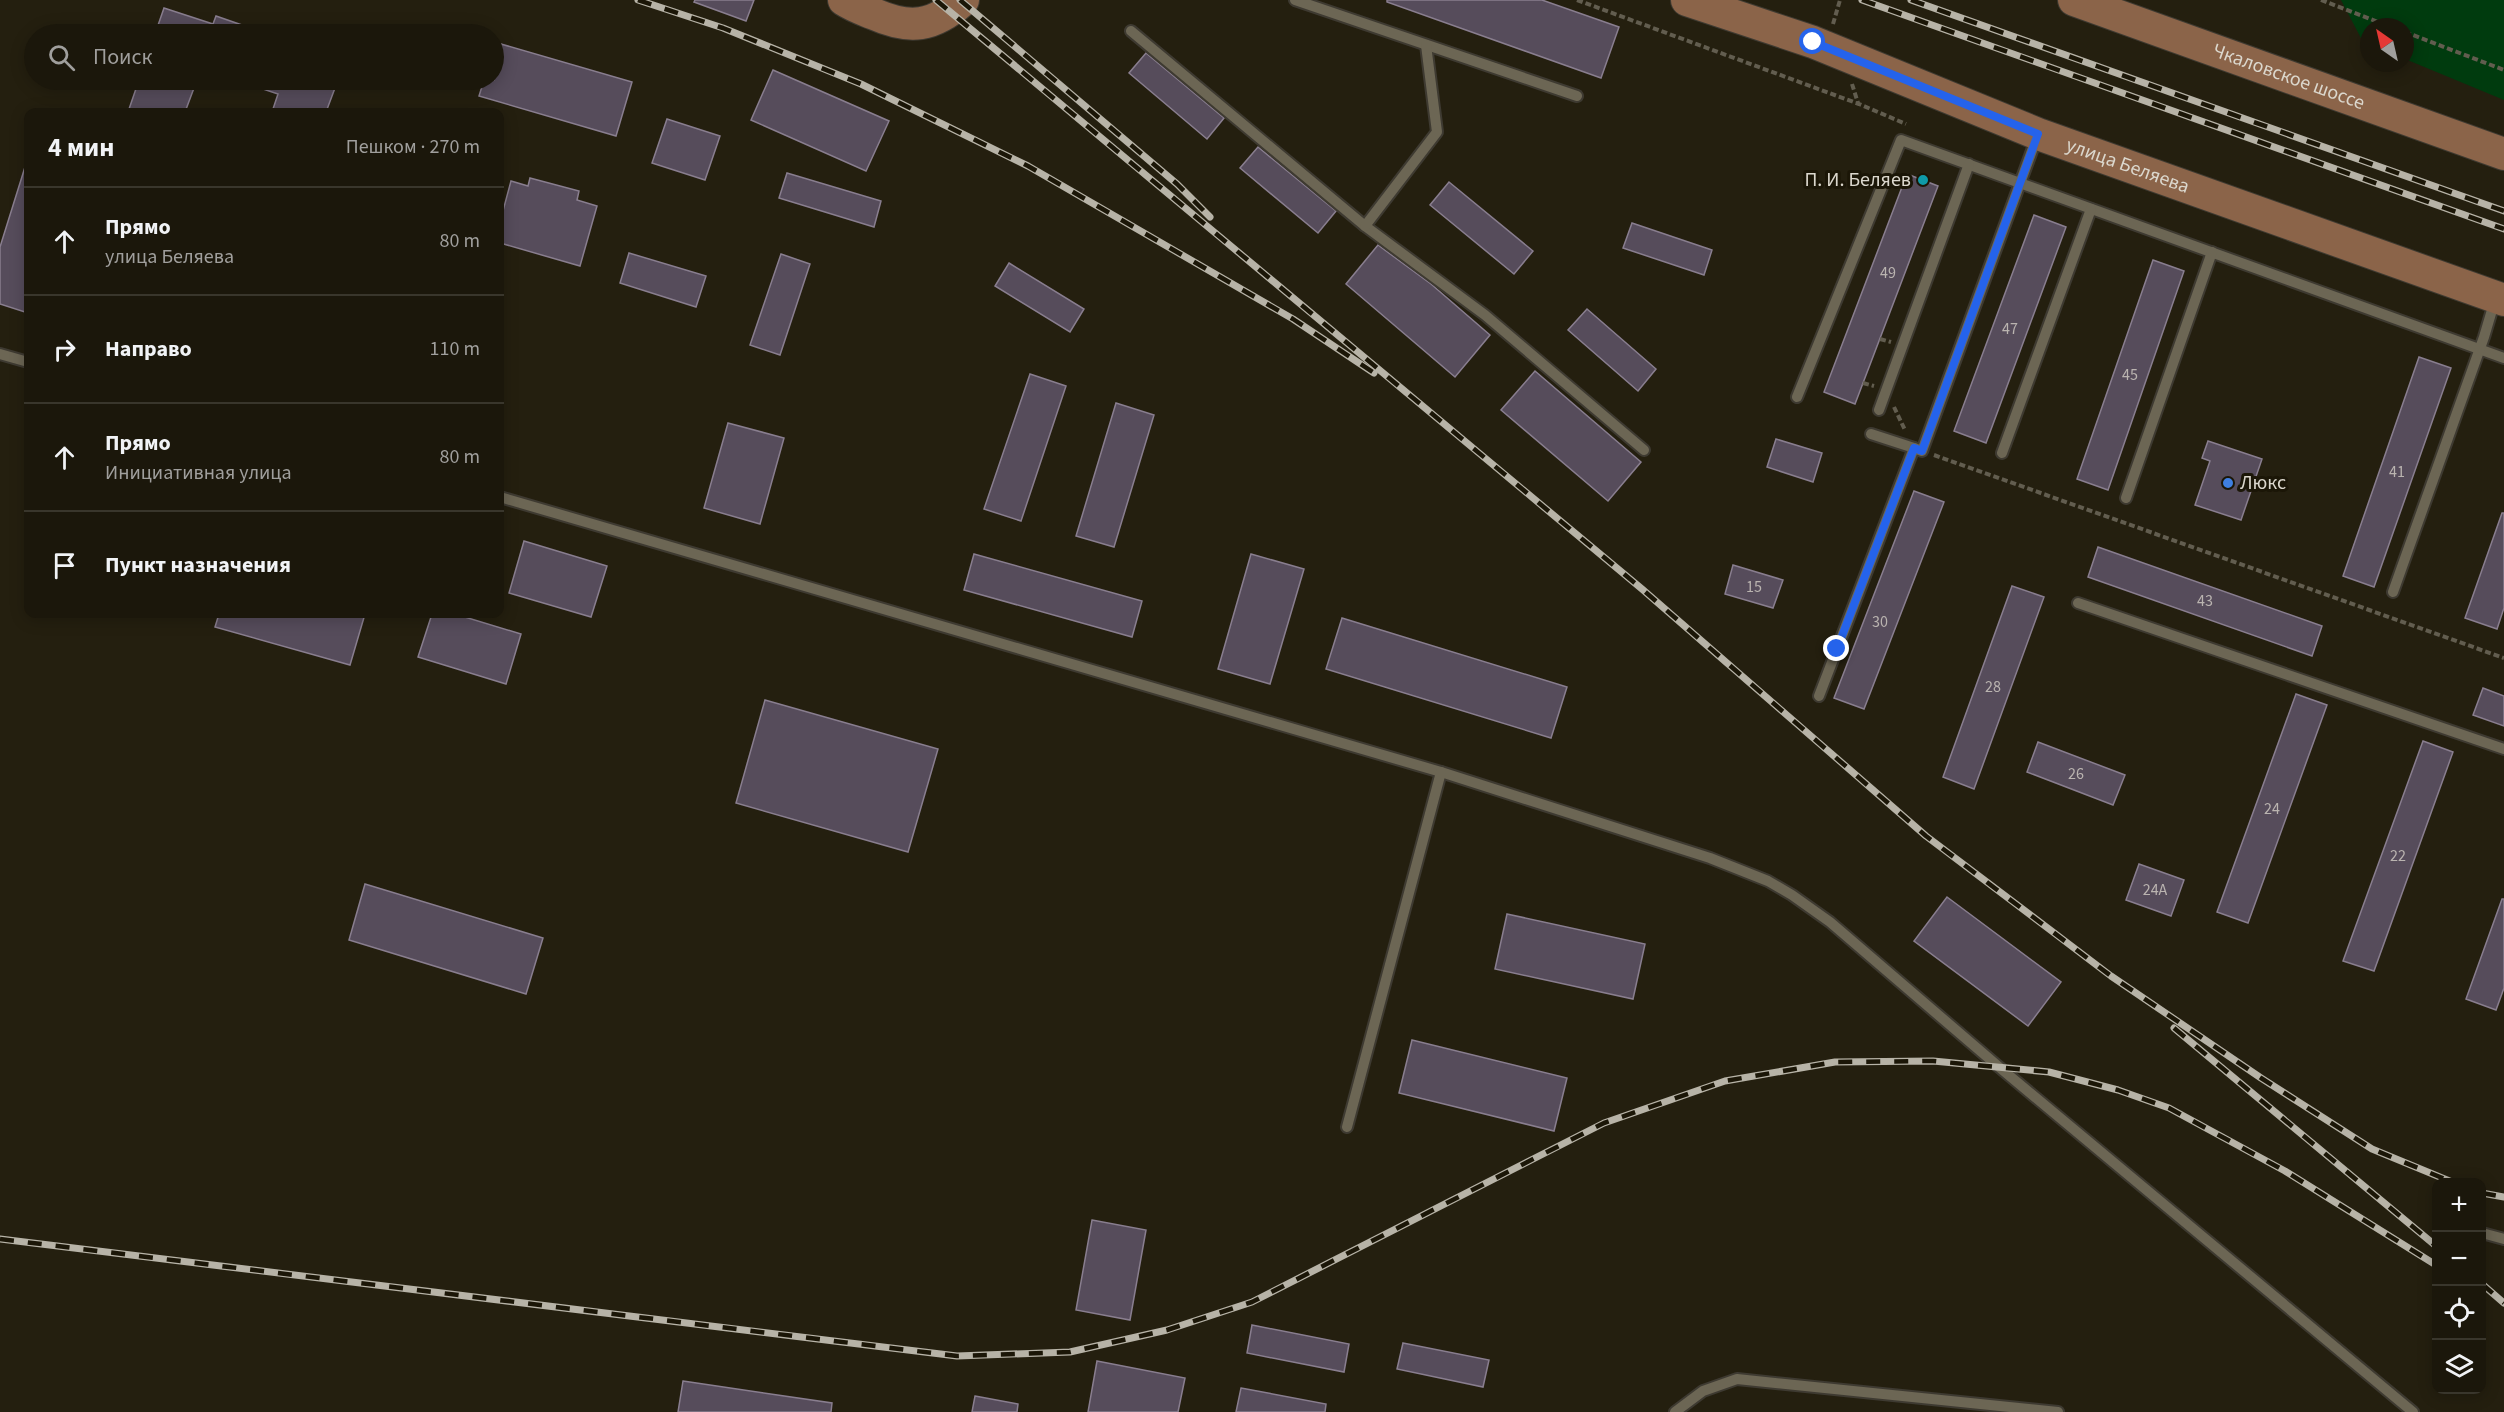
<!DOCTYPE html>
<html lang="ru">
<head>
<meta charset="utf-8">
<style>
	:root { --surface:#1b170b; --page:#242014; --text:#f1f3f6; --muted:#a09f9d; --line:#39362c }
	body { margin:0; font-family:"Source Sans 3",sans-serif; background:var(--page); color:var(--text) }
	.controls { position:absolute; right:18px; bottom:18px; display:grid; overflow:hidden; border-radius:12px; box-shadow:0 3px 15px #0003 }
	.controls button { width:54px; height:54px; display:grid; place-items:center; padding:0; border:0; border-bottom:2px solid var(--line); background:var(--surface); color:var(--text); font:30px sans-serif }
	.compass { position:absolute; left:2360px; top:18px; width:54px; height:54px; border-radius:50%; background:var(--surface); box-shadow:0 3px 15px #0003; rotate:326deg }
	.stop { position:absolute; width:18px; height:18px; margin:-14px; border:4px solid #2563eb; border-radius:50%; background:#fff }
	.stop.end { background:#2563eb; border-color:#fff; box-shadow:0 2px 6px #0008 }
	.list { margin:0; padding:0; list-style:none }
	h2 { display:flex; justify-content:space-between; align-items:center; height:78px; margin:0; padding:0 24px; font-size:26px }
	h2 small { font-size:20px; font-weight:400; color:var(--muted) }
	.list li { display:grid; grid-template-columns:39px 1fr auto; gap:18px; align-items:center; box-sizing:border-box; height:108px; padding:0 24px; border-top:2px solid var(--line) }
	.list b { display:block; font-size:22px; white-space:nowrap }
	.list p { margin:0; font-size:20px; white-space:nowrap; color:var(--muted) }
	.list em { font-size:20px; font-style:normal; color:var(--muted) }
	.icon { flex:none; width:33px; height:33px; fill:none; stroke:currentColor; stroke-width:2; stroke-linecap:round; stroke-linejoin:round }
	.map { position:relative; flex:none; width:2504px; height:1412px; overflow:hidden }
	.search { position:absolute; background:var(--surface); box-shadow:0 3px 15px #0003; left:24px; top:24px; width:480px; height:66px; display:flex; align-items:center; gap:15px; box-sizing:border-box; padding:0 21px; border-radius:33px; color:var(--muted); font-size:22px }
	.panel { position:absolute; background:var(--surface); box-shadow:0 3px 15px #0003; left:24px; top:108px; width:480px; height:510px; border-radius:12px }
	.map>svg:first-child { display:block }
	.green { fill:#003b0e }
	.building { fill:#564c5b; stroke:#897e8f; stroke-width:1.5 }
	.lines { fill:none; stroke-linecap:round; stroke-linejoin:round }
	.lane-casing { stroke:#3e3a31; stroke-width:14 }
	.secondary-casing { stroke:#3e3a31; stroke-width:34 }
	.path { stroke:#625d4f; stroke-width:4; stroke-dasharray:6 3; stroke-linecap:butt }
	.lane { stroke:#6c6654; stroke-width:10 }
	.secondary { stroke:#8b6449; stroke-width:32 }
	.rail-casing { stroke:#b7b3a7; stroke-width:7 }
	.rail { stroke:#1b1607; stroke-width:4.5; stroke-dasharray:14; stroke-linecap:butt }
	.route { stroke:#2563eb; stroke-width:8 }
	.culture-dot { fill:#0f9aa8; stroke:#1b1607; stroke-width:2 }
	.shop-dot { fill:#3f7fe0; stroke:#1b1607; stroke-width:2 }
	.labels { text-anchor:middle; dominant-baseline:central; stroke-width:6; stroke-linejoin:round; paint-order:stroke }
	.number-label { font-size:16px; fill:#bab4b0 }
	.street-label { font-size:20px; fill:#dbd7cd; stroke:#1b1607 }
	.poi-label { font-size:20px; fill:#dbd7cd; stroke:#1b1607; text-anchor:end }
</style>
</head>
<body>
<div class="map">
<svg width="2504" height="1412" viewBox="0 0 2504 1412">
	<rect width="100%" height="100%" fill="#241f0f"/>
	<polygon class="green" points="2341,0 2504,0 2504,100 2405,59 2405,27 2369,27 2369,44 2363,42"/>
	<g class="building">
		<polygon points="695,0 754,0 746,21 694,2"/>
		<polygon points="1387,0 1542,0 1619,27 1601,78 1387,2"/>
		<polygon points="164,8 213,24 216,16 262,32 261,34 155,34"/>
		<polygon points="494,42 632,82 616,136 479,96 484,80 494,80"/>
		<polygon points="1146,53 1224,118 1207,139 1129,73"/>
		<polygon points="773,70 889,121 866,171 751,120"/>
		<polygon points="139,80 197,80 185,112 128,112"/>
		<polygon points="243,80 338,80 326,112 272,112 278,94 242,82"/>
		<polygon points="667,119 720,136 705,180 652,163"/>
		<polygon points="1258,147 1336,211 1318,233 1240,168"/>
		<polygon points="25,167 28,168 28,313 0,304 0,247"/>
		<polygon points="787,173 881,201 874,227 779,198"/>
		<polygon points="1907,174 1938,186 1855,404 1824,392"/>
		<polygon points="530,178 579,191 577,200 597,206 580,266 500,243 500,222 511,181 528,186"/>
		<polygon points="1449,182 1533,251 1514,274 1430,205"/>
		<polygon points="2034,215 2066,227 1986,443 1954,431"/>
		<polygon points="1632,223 1712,250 1704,275 1623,248"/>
		<polygon points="1378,245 1431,284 1490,335 1455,377 1346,284"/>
		<polygon points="629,253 706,276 696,307 620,283"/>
		<polygon points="781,254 810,264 780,355 750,345"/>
		<polygon points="2153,260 2184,271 2108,490 2077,479"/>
		<polygon points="1009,263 1084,309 1070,332 995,286"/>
		<polygon points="1587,309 1656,369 1638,391 1568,330"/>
		<polygon points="2419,357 2451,368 2374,587 2343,576"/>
		<polygon points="1535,371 1641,462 1608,501 1501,410"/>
		<polygon points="1030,374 1066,386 1021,521 984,509"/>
		<polygon points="1116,403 1154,415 1114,547 1076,536"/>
		<polygon points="728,423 784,438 760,524 704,508"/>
		<polygon points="1776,439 1822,453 1813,482 1767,467"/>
		<polygon points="2208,441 2262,459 2241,520 2195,505 2210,461 2202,458"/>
		<polygon points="1914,491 1944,502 1864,709 1834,698"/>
		<polygon points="2502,513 2504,513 2504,608 2497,629 2465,618"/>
		<polygon points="524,541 607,566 591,617 509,593"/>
		<polygon points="2098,547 2322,626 2312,656 2088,577"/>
		<polygon points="974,554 1142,601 1132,637 964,590"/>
		<polygon points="1251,554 1304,569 1270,684 1218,669"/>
		<polygon points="1733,565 1783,580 1773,608 1725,594"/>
		<polygon points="2012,586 2044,597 1974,789 1943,777"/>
		<polygon points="219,614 365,614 350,665 215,627"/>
		<polygon points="432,614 455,614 521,634 506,684 418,657"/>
		<polygon points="1342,618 1567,687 1551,738 1326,669"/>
		<polygon points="2483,688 2504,696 2504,726 2473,715"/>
		<polygon points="2296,694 2327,705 2248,923 2217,912"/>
		<polygon points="765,700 938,749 908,852 736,803"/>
		<polygon points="2423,741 2453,752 2374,971 2343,961"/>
		<polygon points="2038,742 2125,775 2113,805 2027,772"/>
		<polygon points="2139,864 2184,880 2171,916 2126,900"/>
		<polygon points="365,884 543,938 526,994 349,940"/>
		<polygon points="1947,897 2061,982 2028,1026 1914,941"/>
		<polygon points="2502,899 2504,899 2504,988 2496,1010 2466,999"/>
		<polygon points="1507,914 1645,944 1633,999 1495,969"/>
		<polygon points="1412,1040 1567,1078 1554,1131 1399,1093"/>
		<polygon points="1092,1220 1146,1230 1130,1320 1076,1310"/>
		<polygon points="1252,1325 1349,1344 1344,1372 1247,1353"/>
		<polygon points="1403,1343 1489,1360 1483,1387 1397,1369"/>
		<polygon points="1097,1361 1185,1378 1178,1412 1088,1412"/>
		<polygon points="683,1381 832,1403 831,1412 678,1412"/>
		<polygon points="1241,1388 1326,1404 1325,1412 1236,1412"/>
		<polygon points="975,1396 1018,1404 1017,1412 972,1412"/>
	</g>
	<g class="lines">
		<g class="lane-casing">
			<g id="lane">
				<polyline points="1295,0 1577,96"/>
				<polyline points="1131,31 1365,226 1485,315 1644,450"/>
				<polyline points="1365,226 1437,132 1426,45"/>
				<polyline points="0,354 28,362"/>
				<polyline points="1797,397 1901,140 2504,358"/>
				<polyline points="1879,410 1969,164"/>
				<polyline points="1871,434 1914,448"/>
				<polyline points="2002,453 2091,209"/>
				<polyline points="500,497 1441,772 1710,858 1768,881 1792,895 1830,922 1999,1067 2413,1412"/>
				<polyline points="2126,498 2212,252"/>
				<polyline points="2393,592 2484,337 2495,300"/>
				<polyline points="2078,603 2504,749"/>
				<polyline points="1819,696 1914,448 1922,451 2037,137"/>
				<polyline points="1347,1127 1441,772"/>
				<polyline points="2482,1233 2504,1239"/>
				<polyline points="1675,1412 1703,1391 1737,1379 2058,1412"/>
			</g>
		</g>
		<g class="secondary-casing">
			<g id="secondary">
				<path d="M 844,0 C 853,6 864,10 874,14 C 910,30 933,27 963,0"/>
				<path id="s1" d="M 1687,0 L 1813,42 L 2038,134 L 2504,300"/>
				<path id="s2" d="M 2074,0 L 2504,154"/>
			</g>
		</g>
		<g class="path">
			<polyline points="1577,0 1859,104 1906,124"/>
			<polyline points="2321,0 2391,27"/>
			<polyline points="1833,24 1840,0"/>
			<polyline points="2405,32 2504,70"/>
			<polyline points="1852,84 1858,103"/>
			<polyline points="1880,339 1891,342"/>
			<polyline points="1863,383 1874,386"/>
			<polyline points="1894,407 1905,430"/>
			<polyline points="1934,455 2504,658"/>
		</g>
		<use href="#lane" class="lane"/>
		<use href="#secondary" class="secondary"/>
		<g class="rail-casing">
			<g id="rail">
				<polyline points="638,0 723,28 861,84 1028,166 1293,319 1374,373"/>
				<polyline points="936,0 1642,589 1926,836 2111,976 2261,1078 2372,1149 2452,1182"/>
				<polyline points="960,0 1177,184 1210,217"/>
				<polyline points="1862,0 2504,229"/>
				<polyline points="1911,0 2504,211"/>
				<polyline points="2174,1028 2436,1246"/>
				<polyline points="2482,1193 2504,1197"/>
				<polyline points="0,1239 957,1356 1070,1352 1167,1330 1252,1302 1604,1123 1725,1081 1835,1062 1933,1061 2049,1072 2118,1090 2169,1108 2285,1171 2436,1265"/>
				<polyline points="2482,1284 2504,1303"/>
			</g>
		</g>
		<use href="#rail" class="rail"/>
	</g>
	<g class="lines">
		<polyline class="route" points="1813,42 2038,134 1922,451 1914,448 1837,649"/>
	</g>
	<circle class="culture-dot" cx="1923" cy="180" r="6"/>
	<circle class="shop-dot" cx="2228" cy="483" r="6"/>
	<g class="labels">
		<g class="number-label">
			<text x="1888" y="273">49</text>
			<text x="2010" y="329">47</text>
			<text x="2130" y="375">45</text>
			<text x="2397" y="472">41</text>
			<text x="1754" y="587">15</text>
			<text x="2205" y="601">43</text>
			<text x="1880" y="622">30</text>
			<text x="1993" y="687">28</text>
			<text x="2076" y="774">26</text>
			<text x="2272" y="809">24</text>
			<text x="2398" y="856">22</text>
			<text x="2155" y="890">24А</text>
		</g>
		<g class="street-label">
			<text stroke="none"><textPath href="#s2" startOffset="228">Чкаловское шоссе</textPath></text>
			<text stroke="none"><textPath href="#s1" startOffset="471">улица Беляева</textPath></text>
		</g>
		<g class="poi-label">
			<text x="1911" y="180">П. И. Беляев</text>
			<text x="2240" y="483" text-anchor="start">Люкс</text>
		</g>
	</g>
</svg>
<div class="controls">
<button>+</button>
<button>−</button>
<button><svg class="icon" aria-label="locate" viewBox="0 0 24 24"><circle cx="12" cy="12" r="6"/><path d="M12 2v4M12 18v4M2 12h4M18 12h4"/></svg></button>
<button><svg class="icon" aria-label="layers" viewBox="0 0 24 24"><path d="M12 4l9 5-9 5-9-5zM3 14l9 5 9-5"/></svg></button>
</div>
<svg class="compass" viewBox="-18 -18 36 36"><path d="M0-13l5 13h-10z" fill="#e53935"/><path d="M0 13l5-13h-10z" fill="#a09f9d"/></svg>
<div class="stop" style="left:1813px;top:42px"></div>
<div class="stop end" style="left:1837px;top:649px"></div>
<div class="search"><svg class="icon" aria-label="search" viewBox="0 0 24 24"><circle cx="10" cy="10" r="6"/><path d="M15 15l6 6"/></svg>Поиск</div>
<section class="panel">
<h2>4 мин<small>Пешком · 270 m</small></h2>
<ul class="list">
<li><svg class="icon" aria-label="ahead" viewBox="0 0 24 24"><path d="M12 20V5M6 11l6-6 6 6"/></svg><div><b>Прямо</b><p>улица Беляева</p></div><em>80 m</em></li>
<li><svg class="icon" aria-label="right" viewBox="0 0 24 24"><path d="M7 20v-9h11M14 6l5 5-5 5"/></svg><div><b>Направо</b></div><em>110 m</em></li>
<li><svg class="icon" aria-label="ahead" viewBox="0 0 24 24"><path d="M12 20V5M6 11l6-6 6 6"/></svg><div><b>Прямо</b><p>Инициативная улица</p></div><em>80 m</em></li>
<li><svg class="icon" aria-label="arrive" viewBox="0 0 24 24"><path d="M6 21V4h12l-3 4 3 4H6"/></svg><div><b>Пункт назначения</b></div></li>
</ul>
</section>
</div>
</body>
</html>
